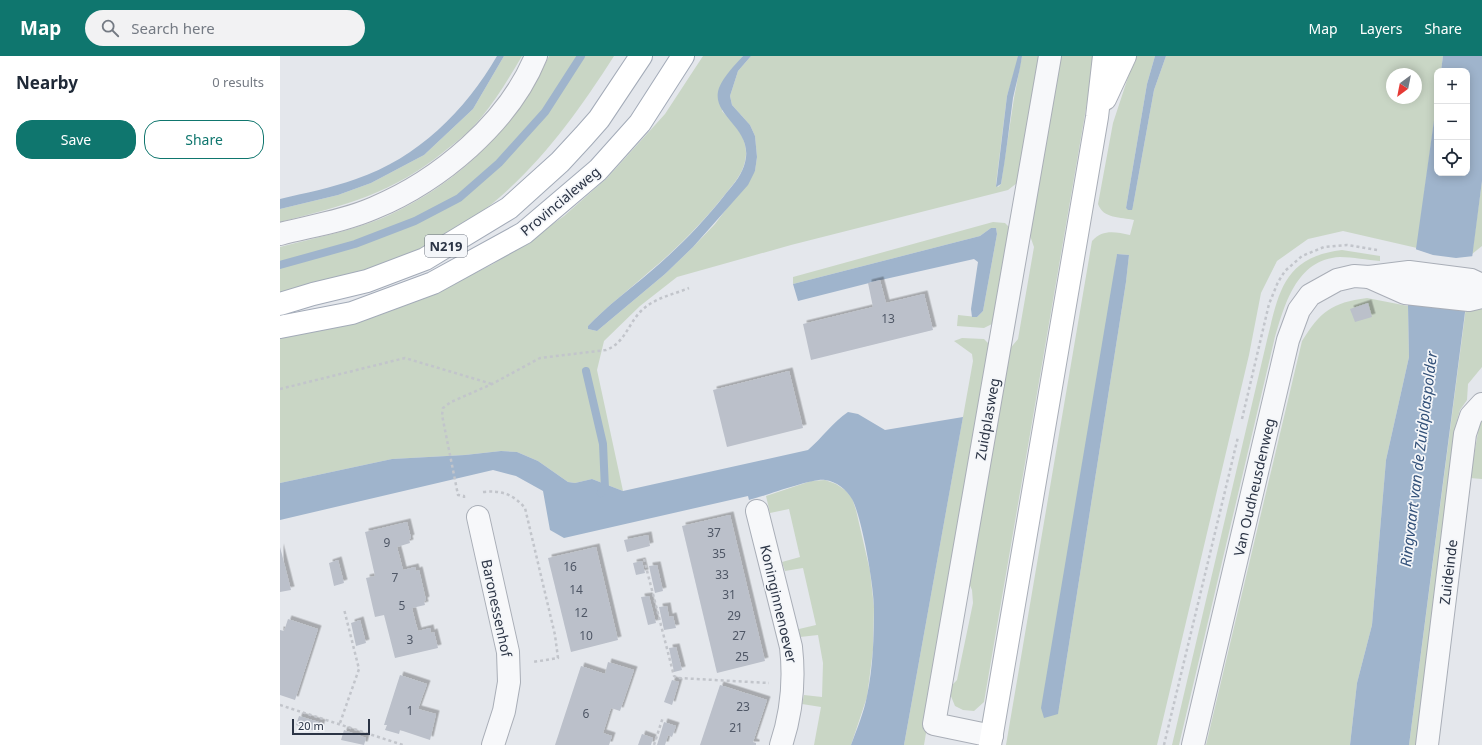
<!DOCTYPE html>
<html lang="en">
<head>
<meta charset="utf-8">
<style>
	:root { --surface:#fff; --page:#f2f2f3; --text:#1f2937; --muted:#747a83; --line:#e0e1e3; --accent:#0f766e }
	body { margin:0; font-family:"Noto Sans",sans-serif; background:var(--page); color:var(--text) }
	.controls { position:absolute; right:12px; top:12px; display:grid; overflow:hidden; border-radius:8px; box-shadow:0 2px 10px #0003 }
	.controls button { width:36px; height:36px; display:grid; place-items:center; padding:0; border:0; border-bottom:1px solid var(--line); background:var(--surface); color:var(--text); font:20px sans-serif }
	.compass { position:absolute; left:1106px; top:12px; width:36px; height:36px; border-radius:50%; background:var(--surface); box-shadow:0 2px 10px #0003; rotate:212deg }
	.scale { position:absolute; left:12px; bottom:10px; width:78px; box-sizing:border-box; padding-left:4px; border:2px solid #2b3445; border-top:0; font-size:11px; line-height:14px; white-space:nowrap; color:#2b3445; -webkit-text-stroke:3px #f4f6f9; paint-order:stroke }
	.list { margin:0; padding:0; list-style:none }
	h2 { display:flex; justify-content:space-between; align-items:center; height:52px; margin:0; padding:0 16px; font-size:17px }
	h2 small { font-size:13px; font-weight:400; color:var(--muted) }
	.actions { display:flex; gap:8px; padding:12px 16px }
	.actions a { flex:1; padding:9px 0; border:1px solid var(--accent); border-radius:16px; text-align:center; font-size:14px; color:var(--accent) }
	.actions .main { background:var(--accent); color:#fff }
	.icon { flex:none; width:22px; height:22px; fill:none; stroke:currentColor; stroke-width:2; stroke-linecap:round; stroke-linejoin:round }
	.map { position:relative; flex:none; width:1202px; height:689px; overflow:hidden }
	header { display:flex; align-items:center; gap:24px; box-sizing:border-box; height:56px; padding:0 20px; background:var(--accent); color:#fff }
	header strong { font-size:19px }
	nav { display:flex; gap:22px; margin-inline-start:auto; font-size:14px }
	.search { width:280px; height:36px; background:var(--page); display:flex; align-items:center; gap:10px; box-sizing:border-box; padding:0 14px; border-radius:22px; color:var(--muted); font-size:15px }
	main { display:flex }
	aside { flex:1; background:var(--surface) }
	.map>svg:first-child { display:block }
	.green { fill:#c9d6c5; fill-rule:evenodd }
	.water { fill:#9fb4cc }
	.pier { fill:#e4e7ec }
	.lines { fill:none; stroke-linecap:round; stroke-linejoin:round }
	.stream { stroke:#9fb4cc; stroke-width:8 }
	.building { fill:#bbc0ca; filter:url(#shadow) }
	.street-casing { stroke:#a9aeb7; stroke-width:24 }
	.secondary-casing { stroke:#a9aeb7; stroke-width:24 }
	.primary-casing { stroke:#a3abb8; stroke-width:24 }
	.path { stroke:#c2c5cb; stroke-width:2.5; stroke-dasharray:3 3; stroke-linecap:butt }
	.street { stroke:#f7f8fa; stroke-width:22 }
	.secondary { stroke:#fff; stroke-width:22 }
	.primary { stroke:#fff; stroke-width:22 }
	.labels { text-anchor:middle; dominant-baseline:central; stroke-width:3.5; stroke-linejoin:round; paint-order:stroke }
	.number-label { font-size:12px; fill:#4f5766 }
	.shield { fill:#f4f6f9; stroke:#676e7b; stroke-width:1 }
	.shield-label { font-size:13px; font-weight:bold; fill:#2b3445 }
	.street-label { font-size:14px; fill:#2b3445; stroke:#f4f6f9 }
	.water-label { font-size:15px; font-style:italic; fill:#34527a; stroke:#f4f6f9 }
</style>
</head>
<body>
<header>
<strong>Map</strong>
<div class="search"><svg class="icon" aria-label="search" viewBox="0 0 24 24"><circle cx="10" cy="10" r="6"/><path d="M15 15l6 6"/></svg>Search here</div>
<nav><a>Map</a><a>Layers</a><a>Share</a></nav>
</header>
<main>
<aside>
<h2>Nearby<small>0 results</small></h2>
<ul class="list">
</ul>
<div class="actions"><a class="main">Save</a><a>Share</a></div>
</aside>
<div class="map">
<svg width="1202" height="689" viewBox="0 0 1202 689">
	<defs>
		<filter id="shadow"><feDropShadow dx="3.5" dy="-3.5" stdDeviation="0" flood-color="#0004"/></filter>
	</defs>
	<rect width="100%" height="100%" fill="#e4e7ec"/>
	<g class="green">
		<path d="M 224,0 L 242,0 C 229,22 216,44 200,63 C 190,75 178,85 166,94 C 114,137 64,150 0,166 L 0,153 L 58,139 L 91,127 L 144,99 L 193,53 Z"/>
		<path d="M 269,0 L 334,0 C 287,74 232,147 152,187 C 105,211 51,224 0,238 L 0,191 C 33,182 68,176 100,163 C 173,133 237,72 269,0 Z"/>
		<path d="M 423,0 L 463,0 L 444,23 L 442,55 C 454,68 467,80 466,99 C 465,114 456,125 447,136 C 424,165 398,192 370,215 C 349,234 327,250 308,270 L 308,273 L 317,275 L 385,218 L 413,191 L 435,168 L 475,115 L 477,101 L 475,80 L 470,69 L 452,49 L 450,40 L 458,15 L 471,0 L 739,0 L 727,40 L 716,128 L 718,131 L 721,128 L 734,42 L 742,0 L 762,0 L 741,124 L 728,134 L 511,189 L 397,221 L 360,250 L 324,285 L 317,314 L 343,435 L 312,423 L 295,427 L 288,426 L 258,405 L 237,396 L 221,395 L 185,399 L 112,403 L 0,427 L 0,281 L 157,236 L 213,208 L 249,185 L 284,160 L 327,122 L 385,58 Z"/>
		<polygon points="777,0 815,0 704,646 694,655 683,654 675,650 668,633 677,624 693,547 692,534 688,525 728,295 738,283 754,191 748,174"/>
		<path d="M 855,0 L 875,0 L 867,28 L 846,152 L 850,154 L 853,150 L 874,34 L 886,0 L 1163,0 L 1161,15 L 1157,15 L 1157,43 L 1137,192 L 1063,175 L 1028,183 L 997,205 L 981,237 L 969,299 L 877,689 L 726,689 L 812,185 C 823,173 835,176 850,179 L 854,164 C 841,161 823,163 818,148 L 833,67 ZM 1112,18 L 1136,18 L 1136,42 L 1112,42 ZM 837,198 L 849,199 L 846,226 L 778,658 Z"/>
		<polygon points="1202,125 1202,190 1192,198"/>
		<polygon points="713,166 725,167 733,175 714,267 704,272 677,270 678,259 697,261 703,255 717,178 716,172 711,172 700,180 513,228 513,221"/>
		<path d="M 1062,194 L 1100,200 L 1100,205 C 1087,204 1073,201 1060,201 C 1016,203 1004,250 994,285 L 899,689 L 892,689 L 987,284 C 999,235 1004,201 1062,194 Z"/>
		<path d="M 1087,242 L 1128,250 L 1129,301 L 1106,404 L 1092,569 L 1077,627 L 1070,689 L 926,689 L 1022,285 C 1041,255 1051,247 1087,242 Z"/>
		<polygon points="1186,251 1202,253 1202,311 1188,328 1187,344 1180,354 1176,368 1136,689 1129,689"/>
		<polygon points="682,282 704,283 710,289 708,314 644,689 624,689 693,305 692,298 674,285"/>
		<polygon points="1202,363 1202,423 1190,422 1200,365"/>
		<polygon points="545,424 556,428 565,434 572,442 576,454 590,515 594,551 593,594 587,641 571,689 534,689 541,651 522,648 524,639 542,641 543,607 538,579 520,581 519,573 536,569 523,512 505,515 502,506 520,501 509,453 490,457 486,440 531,425"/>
	</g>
	<g class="water">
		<path d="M 217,0 L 224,0 L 193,53 L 144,99 L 91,127 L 58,139 L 0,153 L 0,143 C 25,137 51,132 76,123 C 138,102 185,55 217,0 Z"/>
		<path d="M 463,0 L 471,0 L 458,15 L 450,40 L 452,49 L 470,69 L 475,80 L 477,101 L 475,115 L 468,129 L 413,191 L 385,218 L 317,275 L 308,273 L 308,270 C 327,250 349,234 370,216 C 396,194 422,168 444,140 C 451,131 460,122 464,110 C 477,72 429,61 439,32 C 444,20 454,10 463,0 Z"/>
		<path d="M 738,0 L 742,0 C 740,15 736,28 733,42 C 729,71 726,100 721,128 L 716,131 L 727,40 Z"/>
		<polygon points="875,0 886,0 874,34 853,150 852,154 848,154 846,152 867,28"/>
		<polygon points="1163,0 1202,0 1202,125 1129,689 1070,689 1077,627 1092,569 1106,404 1129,301 1128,250 1157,43 1157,117 1187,117 1187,15 1161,15"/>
		<polygon points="711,172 716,172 717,178 703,255 697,261 692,261 691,253 698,206 694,203 601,224 518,245 513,228 700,180"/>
		<polygon points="837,198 849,199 846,226 778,658 764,662 761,652"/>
		<path d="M 568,356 L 578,358 L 605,374 L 683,361 L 624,689 L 571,689 C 577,673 584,656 587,640 C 593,612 594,581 594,552 C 594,531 582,461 572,443 C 567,434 556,425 545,424 C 532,422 486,440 469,444 L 468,440 L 284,482 L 270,474 L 263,435 L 236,420 L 213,414 L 0,464 L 0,427 L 112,403 L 185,399 L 221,395 L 237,396 L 258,405 L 288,426 L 295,427 L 312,423 L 343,435 L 528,394 C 542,382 553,366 568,356 Z"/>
	</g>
	<polygon class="pier" points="1135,193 1153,199 1176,202 1194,200 1187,255 1147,247 1126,249"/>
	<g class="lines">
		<g class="stream">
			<polyline points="0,209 75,188 135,165 179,142 219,107 265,56 301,0"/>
			<polyline points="306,315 323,388 325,433 321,437"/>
		</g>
	</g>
	<g class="building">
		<polygon points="600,224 606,247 644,238 653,274 531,304 523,268 593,251 588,227"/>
		<polygon points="1088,247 1092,261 1075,266 1070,253"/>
		<polygon points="509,315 523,372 447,391 433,334"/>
		<polygon points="450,459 485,605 437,617 402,470"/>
		<polygon points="127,466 131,482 129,483 130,487 117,491 120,502 123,514 135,511 136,515 139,514 146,544 144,545 145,549 132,552 135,564 138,575 150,572 151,577 154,576 158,592 115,602 104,559 95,561 86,522 95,520 85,476"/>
		<polygon points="368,479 370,490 347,496 344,484"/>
		<polygon points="0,491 11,534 0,536"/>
		<polygon points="316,491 338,584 291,596 268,502"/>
		<polygon points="58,504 64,527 54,530 49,507"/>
		<polygon points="362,505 365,517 356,519 353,507"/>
		<polygon points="377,509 383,535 375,537 369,510"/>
		<polygon points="369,540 376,567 368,569 361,541"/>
		<polygon points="387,550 389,561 393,560 396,572 384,574 379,551"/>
		<polygon points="8,563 38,573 15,644 0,639 0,574 4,575"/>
		<polygon points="80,564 86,587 76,590 71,567"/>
		<polygon points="396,591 402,614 394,616 389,592"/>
		<polygon points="328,606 354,614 340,655 331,652 323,677 332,680 329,689 275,689 301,610 325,618"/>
		<polygon points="120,619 147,628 138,653 156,658 150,684 120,674 119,678 105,674 107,669 104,669"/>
		<polygon points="392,624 399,626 392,649 384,646"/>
		<polygon points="440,629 487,644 473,686 476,687 476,689 420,689"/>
		<polygon points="19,660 42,667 39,676 16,669"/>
		<polygon points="384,666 396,670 392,681 388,679 385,689 377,689"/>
		<polygon points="64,674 86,682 84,689 61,684"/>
		<polygon points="362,678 373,682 371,689 358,689"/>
	</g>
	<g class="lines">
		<g class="street-casing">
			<g id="street">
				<path d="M 0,178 C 31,170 64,165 94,152 C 159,125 229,67 256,0"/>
				<polyline points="1089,221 1125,237 1189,244 1202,241"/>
				<path d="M 477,455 L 511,591 C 515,626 512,656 501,689"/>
				<polyline points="198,461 228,596 229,626 224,655 213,689"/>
				<polyline points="712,680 654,668 770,0"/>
				<polyline points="913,689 1008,284 1019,254 1030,239 1057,224 1074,220 1089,221 1129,216 1191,224 1202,229"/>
				<polyline points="1147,689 1185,378 1191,360 1202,348"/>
			</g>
		</g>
		<g class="secondary-casing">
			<g id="secondary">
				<polyline points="825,43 845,0"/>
				<polyline points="710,689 817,61 824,0"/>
			</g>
		</g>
		<g class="primary-casing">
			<g id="primary">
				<polyline points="0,248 33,238 87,225 145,203 229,152 280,106 304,80 319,63 361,0"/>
				<polyline points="0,271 72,257 153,227 244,177 318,114 360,67 403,0"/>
			</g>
		</g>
		<g class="path">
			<polyline points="0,333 125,302 212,328"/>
			<polyline points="962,363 989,248 998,226 1005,215 1022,200 1044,191 1067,189 1097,194"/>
			<path d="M 203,436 C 221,434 233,438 245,452 L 275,579 L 278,602 L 253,606"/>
			<path d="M 184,442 L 184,440 L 178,439 L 162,359 L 163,352 L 171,346 L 212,328 L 260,302 L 326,294 C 345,287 348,268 361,255 C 374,242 392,239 409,232"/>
			<polyline points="364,503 394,620 398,622 489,627"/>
			<polyline points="0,649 123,689"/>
			<polyline points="60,667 79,613 64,553"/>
			<polyline points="374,689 383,661"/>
			<polyline points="884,689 958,381"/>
		</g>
		<use href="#street" class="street"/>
		<use href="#secondary" class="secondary"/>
		<use href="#primary" class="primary"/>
	</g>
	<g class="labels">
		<g class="number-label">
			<text x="608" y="262">13</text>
			<text x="434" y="476">37</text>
			<text x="107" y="486">9</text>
			<text x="439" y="497">35</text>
			<text x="290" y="510">16</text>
			<text x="442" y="518">33</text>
			<text x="115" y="521">7</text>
			<text x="296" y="533">14</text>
			<text x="449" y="538">31</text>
			<text x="122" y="549">5</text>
			<text x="301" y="556">12</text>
			<text x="454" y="559">29</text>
			<text x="306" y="579">10</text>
			<text x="459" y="579">27</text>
			<text x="130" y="583">3</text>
			<text x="462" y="600">25</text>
			<text x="463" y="650">23</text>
			<text x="130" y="654">1</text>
			<text x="306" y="657">6</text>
			<text x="456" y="671">21</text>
		</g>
		<rect class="shield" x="145" y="179" width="42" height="22" rx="3"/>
		<g class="shield-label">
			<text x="166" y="190">N219</text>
		</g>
		<g class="street-label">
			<text transform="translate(280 145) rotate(-40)">Provincialeweg</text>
			<text transform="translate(707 363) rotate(-80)">Zuidplasweg</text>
			<text transform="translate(974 431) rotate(-77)">Van Oudheusdenweg</text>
			<text transform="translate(1168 516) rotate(-83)">Zuideinde</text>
			<text transform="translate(499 548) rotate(77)">Koninginnenoever</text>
			<text transform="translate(217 552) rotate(78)">Baronessenhof</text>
		</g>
		<g class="water-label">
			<text transform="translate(1138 403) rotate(-83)">Ringvaart van de Zuidplaspolder</text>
		</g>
	</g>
</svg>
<div class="controls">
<button>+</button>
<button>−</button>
<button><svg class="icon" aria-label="locate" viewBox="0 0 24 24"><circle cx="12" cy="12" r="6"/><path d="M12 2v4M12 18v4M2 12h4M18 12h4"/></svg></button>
</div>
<svg class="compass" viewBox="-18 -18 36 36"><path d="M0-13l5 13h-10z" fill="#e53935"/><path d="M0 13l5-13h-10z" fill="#747a83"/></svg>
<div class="scale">20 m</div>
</div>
</main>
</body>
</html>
